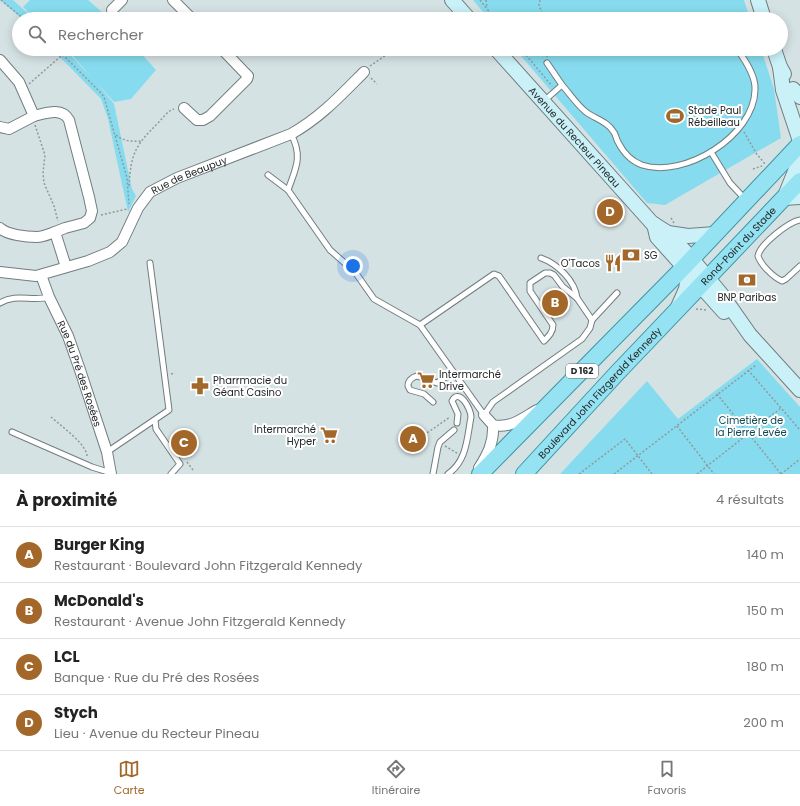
<!DOCTYPE html>
<html lang="fr">
<head>
<meta charset="utf-8">
<style>
	:root { --surface:#fff; --page:#f6f6f6; --text:#222; --muted:#767676; --line:#e0e0e0; --accent:#a4672a }
	body { margin:0; font-family:Poppins,sans-serif; background:var(--page); color:var(--text) }
	.you { position:absolute; left:353px; top:266px; width:14px; height:14px; margin:-10px; border:3px solid #fff; border-radius:50%; background:#1a73e8; box-shadow:0 0 0 6px #1a73e833 }
	.badge { display:grid; place-items:center; width:26px; height:26px; border-radius:50%; background:var(--accent); color:#fff; font-size:13px; font-weight:700 }
	.pin { position:absolute; translate:-50% -50%; border:2px solid #fff; box-shadow:0 1px 4px #0006 }
	.list { margin:0; padding:0; list-style:none }
	h2 { display:flex; justify-content:space-between; align-items:center; height:52px; margin:0; padding:0 16px; font-size:17px }
	h2 small { font-size:13px; font-weight:400; color:var(--muted) }
	.list li { display:grid; grid-template-columns:26px 1fr auto; gap:12px; align-items:center; box-sizing:border-box; height:56px; padding:0 16px; border-top:1px solid var(--line) }
	.list b { display:block; font-size:15px; white-space:nowrap }
	.list p { margin:0; font-size:13px; white-space:nowrap; color:var(--muted) }
	.list em { font-size:13px; font-style:normal; color:var(--muted) }
	.icon { flex:none; width:22px; height:22px; fill:none; stroke:currentColor; stroke-width:2; stroke-linecap:round; stroke-linejoin:round }
	.map { position:relative; flex:none; width:800px; height:474px; overflow:hidden }
	.search { position:absolute; background:var(--surface); box-shadow:0 2px 10px #0003; left:12px; right:12px; top:12px; height:44px; display:flex; align-items:center; gap:10px; box-sizing:border-box; padding:0 14px; border-radius:22px; color:var(--muted); font-size:15px }
	.sheet { height:276px; background:var(--surface) }
	nav { display:flex; justify-content:space-around; align-items:center; box-sizing:border-box; height:56px; border-top:1px solid var(--line); background:var(--surface); font-size:11px; color:var(--muted) }
	nav a { display:grid; justify-items:center; gap:2px }
	nav .on { color:var(--accent) }
	.map>svg:first-child { display:block }
	.green { fill:#86dcee }
	.lines { fill:none; stroke-linecap:round; stroke-linejoin:round }
	.lane-casing { stroke:#727d7f; stroke-width:7 }
	.street-casing { stroke:#727d7f; stroke-width:12 }
	.secondary-casing { stroke:#727d7f; stroke-width:16 }
	.primary-casing { stroke:#3f96a5; stroke-width:18 }
	.path { stroke:#90999b; stroke-width:1.5; stroke-dasharray:2 2; stroke-linecap:butt }
	.lane { stroke:#fff; stroke-width:5 }
	.street { stroke:#fff; stroke-width:10 }
	.secondary { stroke:#caf1f8; stroke-width:14 }
	.primary { stroke:#95e3f2; stroke-width:16 }
	.labels { text-anchor:middle; dominant-baseline:central; stroke-width:4; stroke-linejoin:round; paint-order:stroke }
	.shield { fill:#fff; stroke:#656868; stroke-width:1 }
	.shield-label { font-size:9px; font-weight:bold; fill:#232728 }
	.poi-label { font-size:10px; fill:#232728; stroke:#fff; text-anchor:start }
	.street-label { font-size:10px; fill:#232728; stroke:#fff }
	.park-label { font-size:10px; fill:#104953; stroke:#fff }
</style>
</head>
<body>
<div class="map">
<svg width="800" height="474" viewBox="0 0 800 474">
	<rect width="100%" height="100%" fill="#d5e2e4"/>
	<g class="green">
		<polygon points="0,0 13,0 34,19 22,19"/>
		<polygon points="30,0 88,0 110,19 35,19 23,7"/>
		<polygon points="473,0 744,0 750,19 489,19"/>
		<polygon points="52,49 65,49 92,78 67,49 137,49 156,70 131,99 114,102 97,83 114,104 132,189 136,196 128,212 108,119 101,99"/>
		<polygon points="515,49 761,49 774,89 781,138 665,205 647,203"/>
		<polygon points="757,359 800,407 800,474 560,474 647,381 678,419"/>
	</g>
	<g class="lines">
		<g class="lane-casing">
			<g id="lane">
				<polyline points="547,63 562,85"/>
				<path d="M 544,101 L 562,85 C 570,94 577,105 586,112 C 595,119 607,121 613,131 C 616,134 616,139 618,142 C 623,152 631,161 642,165 C 684,179 754,136 755,90 C 756,76 745,60 737,49"/>
				<polyline points="711,152 730,183 745,199"/>
				<polyline points="268,175 288,190 330,250 355,272 374,299 420,325 484,415 493,402 582,339 590,328 592,320 617,293"/>
				<path d="M 288,190 C 296,168 303,156 291,134"/>
				<path d="M 800,220 C 789,222 760,244 758,256 C 761,265 773,277 782,281 L 786,279 L 800,266"/>
				<path d="M 541,258 C 558,264 575,281 577,298"/>
				<path d="M 0,303 C 16,293 33,302 49,297"/>
				<path d="M 420,325 L 494,274 L 499,276 L 544,341 C 549,336 553,332 553,325 L 530,291 L 530,283 L 545,273 L 550,273 L 554,275 L 563,287 L 577,298 L 592,320"/>
				<path d="M 433,402 L 424,394 L 410,390 L 408,386 C 408,381 412,377 417,376 L 437,383 L 453,372"/>
				<polyline points="155,420 156,429 180,464 171,474"/>
				<polyline points="12,432 92,467 111,473"/>
				<polyline points="107,452 169,410 150,263"/>
				<polyline points="433,474 438,447 440,442 454,430"/>
				<path d="M 448,474 C 467,461 467,438 471,417 C 471,409 459,387 452,401 L 458,414 L 457,423"/>
			</g>
		</g>
		<g class="street-casing">
			<g id="street">
				<polyline points="173,0 192,19"/>
				<polyline points="112,10 122,0"/>
				<path d="M 0,60 L 19,82 L 34,116 C 46,113 62,107 69,120 L 89,197 L 92,211 L 90,218 L 84,223 L 65,228 L 55,232 L 66,267"/>
				<polyline points="184,108 197,120 203,120 210,116 247,79 248,76 246,74 222,49"/>
				<polyline points="0,127 9,129 34,116"/>
				<path d="M 0,228 C 7,235 27,237 37,237 C 43,237 49,234 55,232"/>
				<path id="s1" d="M 0,272 L 36,276 L 88,261 L 110,252 L 122,242 L 138,208 L 150,192 L 177,178 L 291,134 C 320,118 341,95 364,72"/>
				<path id="s2" d="M 41,275 L 49,297 L 68,336 L 80,370 L 107,452 L 111,474"/>
				<path d="M 484,415 L 493,425 C 510,429 523,418 537,410"/>
				<path d="M 479,468 C 488,454 494,442 493,425"/>
			</g>
		</g>
		<g class="secondary-casing">
			<g id="secondary">
				<polyline points="452,0 469,19"/>
				<polyline points="758,0 764,19"/>
				<path id="s3" d="M 496,49 L 652,223 L 668,233 L 692,259 L 722,295 L 750,335 L 800,390"/>
				<polyline points="774,49 780,67 784,74"/>
				<polyline points="780,67 783,90 800,141"/>
				<polyline points="793,89 800,97"/>
				<polyline points="785,196 800,159"/>
				<polyline points="784,198 800,197"/>
				<polyline points="654,224 657,237 724,312"/>
				<polyline points="668,233 688,236 715,234"/>
				<polyline points="678,307 686,289 690,266"/>
			</g>
		</g>
		<g class="primary-casing">
			<g id="primary">
				<polyline points="480,474 684,267 800,144"/>
				<path id="s4" d="M 524,474 L 618,372 L 800,181"/>
			</g>
		</g>
		<g class="path">
			<polyline points="1,0 24,19"/>
			<polyline points="480,0 495,19"/>
			<polyline points="486,0 487,8"/>
			<polyline points="540,0 539,5 544,19"/>
			<polyline points="438,19 447,13"/>
			<polyline points="57,49 100,92 104,97 127,178 129,204"/>
			<polyline points="521,49 552,86"/>
			<polyline points="547,57 548,49"/>
			<polyline points="370,66 395,49"/>
			<polyline points="371,78 377,84"/>
			<polyline points="29,84 69,49"/>
			<polyline points="35,125 45,155 43,173 44,183 54,206 58,221"/>
			<polyline points="744,132 756,153 765,164"/>
			<path d="M 116,135 C 123,141 132,142 141,141"/>
			<polyline points="753,169 762,166"/>
			<path d="M 129,186 C 131,153 135,146 158,123 C 163,118 167,111 174,109"/>
			<polyline points="101,215 127,209"/>
			<polyline points="671,218 674,223"/>
			<polyline points="696,309 707,310"/>
			<polyline points="748,370 800,430"/>
			<polyline points="171,374 175,373"/>
			<polyline points="717,394 781,474"/>
			<path d="M 51,417 C 61,426 88,445 87,457"/>
			<polyline points="677,426 714,474"/>
			<polyline points="424,435 450,417"/>
			<polyline points="445,446 457,453"/>
			<polyline points="187,462 193,470"/>
			<polyline points="579,474 625,439 652,474"/>
			<polyline points="614,474 756,365"/>
			<polyline points="697,474 781,408"/>
			<polyline points="781,474 800,459"/>
		</g>
		<use href="#lane" class="lane"/>
		<use href="#street" class="street"/>
		<use href="#secondary" class="secondary"/>
		<use href="#primary" class="primary"/>
	</g>
	<defs>
		<g id="stadium-bare" transform="scale(1.38)"><path d="M0-5a6.5 5 0 1 0 0 10a6.5 5 0 1 0 0-10ZM-3.5-1.8h7v3.6h-7Z" fill="#a4672a" stroke="#fff" stroke-width="2.5" paint-order="stroke"/></g>
		<g id="bank-bare" transform="scale(1.38)"><path d="M-6-4H6V4H-6ZM0-2.3a2.3 2.3 0 1 0 0 4.6a2.3 2.3 0 1 0 0-4.6Z" fill="#a4672a" stroke="#fff" stroke-width="2.5" paint-order="stroke"/></g>
		<g id="restaurant-bare" transform="scale(1.38)"><path d="M-5-6h1v4h1v-4h1v4h1v-4h1v5L-1.5 .5V6h-2V.5L-5-1ZM5-6V6H3V1.5H1.5Q1.5-4 5-6Z" fill="#a4672a" stroke="#fff" stroke-width="2.5" paint-order="stroke"/></g>
		<g id="supermarket-bare" transform="scale(1.38)"><path d="M-6-5.5h2.5l.6 2H6L4.5 2H-2.5L-4.4-4H-6ZM-1.5 3.2a1.3 1.3 0 1 0 .1 0ZM3 3.2a1.3 1.3 0 1 0 .1 0Z" fill="#a4672a" stroke="#fff" stroke-width="2.5" paint-order="stroke"/></g>
		<g id="pharmacy-bare" transform="scale(1.38)"><path d="M-2-6h4v4h4v4h-4v4h-4v-4h-4v-4h4Z" fill="#a4672a" stroke="#fff" stroke-width="2.5" paint-order="stroke"/></g>
	</defs>
	<g fill-rule="evenodd">
		<use href="#stadium-bare" x="675" y="116"/>
		<use href="#bank-bare" x="631" y="255"/>
		<use href="#restaurant-bare" x="613" y="263"/>
		<use href="#bank-bare" x="747" y="280"/>
		<use href="#supermarket-bare" x="426" y="380"/>
		<use href="#pharmacy-bare" x="200" y="386"/>
		<use href="#supermarket-bare" x="329" y="435"/>
	</g>
	<g class="labels">
		<rect class="shield" x="566" y="364" width="32" height="14" rx="3"/>
		<g class="shield-label">
			<text x="582" y="371">D 162</text>
		</g>
		<g class="poi-label">
			<text x="688" y="110">Stade Paul<tspan x="688" dy="12">Rébeilleau</tspan></text>
			<text x="644" y="255">SG</text>
			<text x="600" y="263" text-anchor="end">O'Tacos</text>
			<text x="747" y="297" text-anchor="middle">BNP Paribas</text>
			<text x="439" y="374">Intermarché<tspan x="439" dy="12">Drive</tspan></text>
			<text x="213" y="380">Pharrmacie du<tspan x="213" dy="12">Géant Casino</tspan></text>
			<text x="316" y="429" text-anchor="end">Intermarché<tspan x="316" dy="12">Hyper</tspan></text>
		</g>
		<g class="street-label">
			<text stroke="none"><textPath href="#s3" startOffset="118">Avenue du Recteur Pineau</textPath></text>
			<text stroke="none"><textPath href="#s1" startOffset="230">Rue de Beaupuy</textPath></text>
			<text stroke="none"><textPath href="#s4" startOffset="313">Rond-Point du Stade</textPath></text>
			<text stroke="none"><textPath href="#s2" startOffset="106">Rue du Pré des Rosées</textPath></text>
			<text stroke="none"><textPath href="#s4" startOffset="111">Boulevard John Fitzgerald Kennedy</textPath></text>
		</g>
		<g class="park-label">
			<text x="751" y="420">Cimetière de<tspan x="751" dy="12">la Pierre Levée</tspan></text>
		</g>
	</g>
</svg>
<div class="you"></div>
<div class="pin badge" style="left:413px;top:439px">A</div>
<div class="pin badge" style="left:555px;top:303px">B</div>
<div class="pin badge" style="left:184px;top:443px">C</div>
<div class="pin badge" style="left:610px;top:212px">D</div>
<div class="search"><svg class="icon" aria-label="search" viewBox="0 0 24 24"><circle cx="10" cy="10" r="6"/><path d="M15 15l6 6"/></svg>Rechercher</div>
</div>
<section class="sheet">
<h2>À proximité<small>4 résultats</small></h2>
<ul class="list">
<li><span class="badge">A</span><div><b>Burger King</b><p>Restaurant · Boulevard John Fitzgerald Kennedy</p></div><em>140 m</em></li>
<li><span class="badge">B</span><div><b>McDonald's</b><p>Restaurant · Avenue John Fitzgerald Kennedy</p></div><em>150 m</em></li>
<li><span class="badge">C</span><div><b>LCL</b><p>Banque · Rue du Pré des Rosées</p></div><em>180 m</em></li>
<li><span class="badge">D</span><div><b>Stych</b><p>Lieu · Avenue du Recteur Pineau</p></div><em>200 m</em></li>
</ul>
</section>
<nav>
<a class="on"><svg class="icon" aria-label="map" viewBox="0 0 24 24"><path d="M3 6l6-2 6 2 6-2v14l-6 2-6-2-6 2zM9 4v14M15 6v14"/></svg>Carte</a>
<a><svg class="icon" aria-label="directions" viewBox="0 0 24 24"><path d="M12 3l9 9-9 9-9-9zM9 14v-3h6M13 9l2 2-2 2"/></svg>Itinéraire</a>
<a><svg class="icon" aria-label="saved" viewBox="0 0 24 24"><path d="M7 4h10v16l-5-4-5 4z"/></svg>Favoris</a>
</nav>
</body>
</html>
